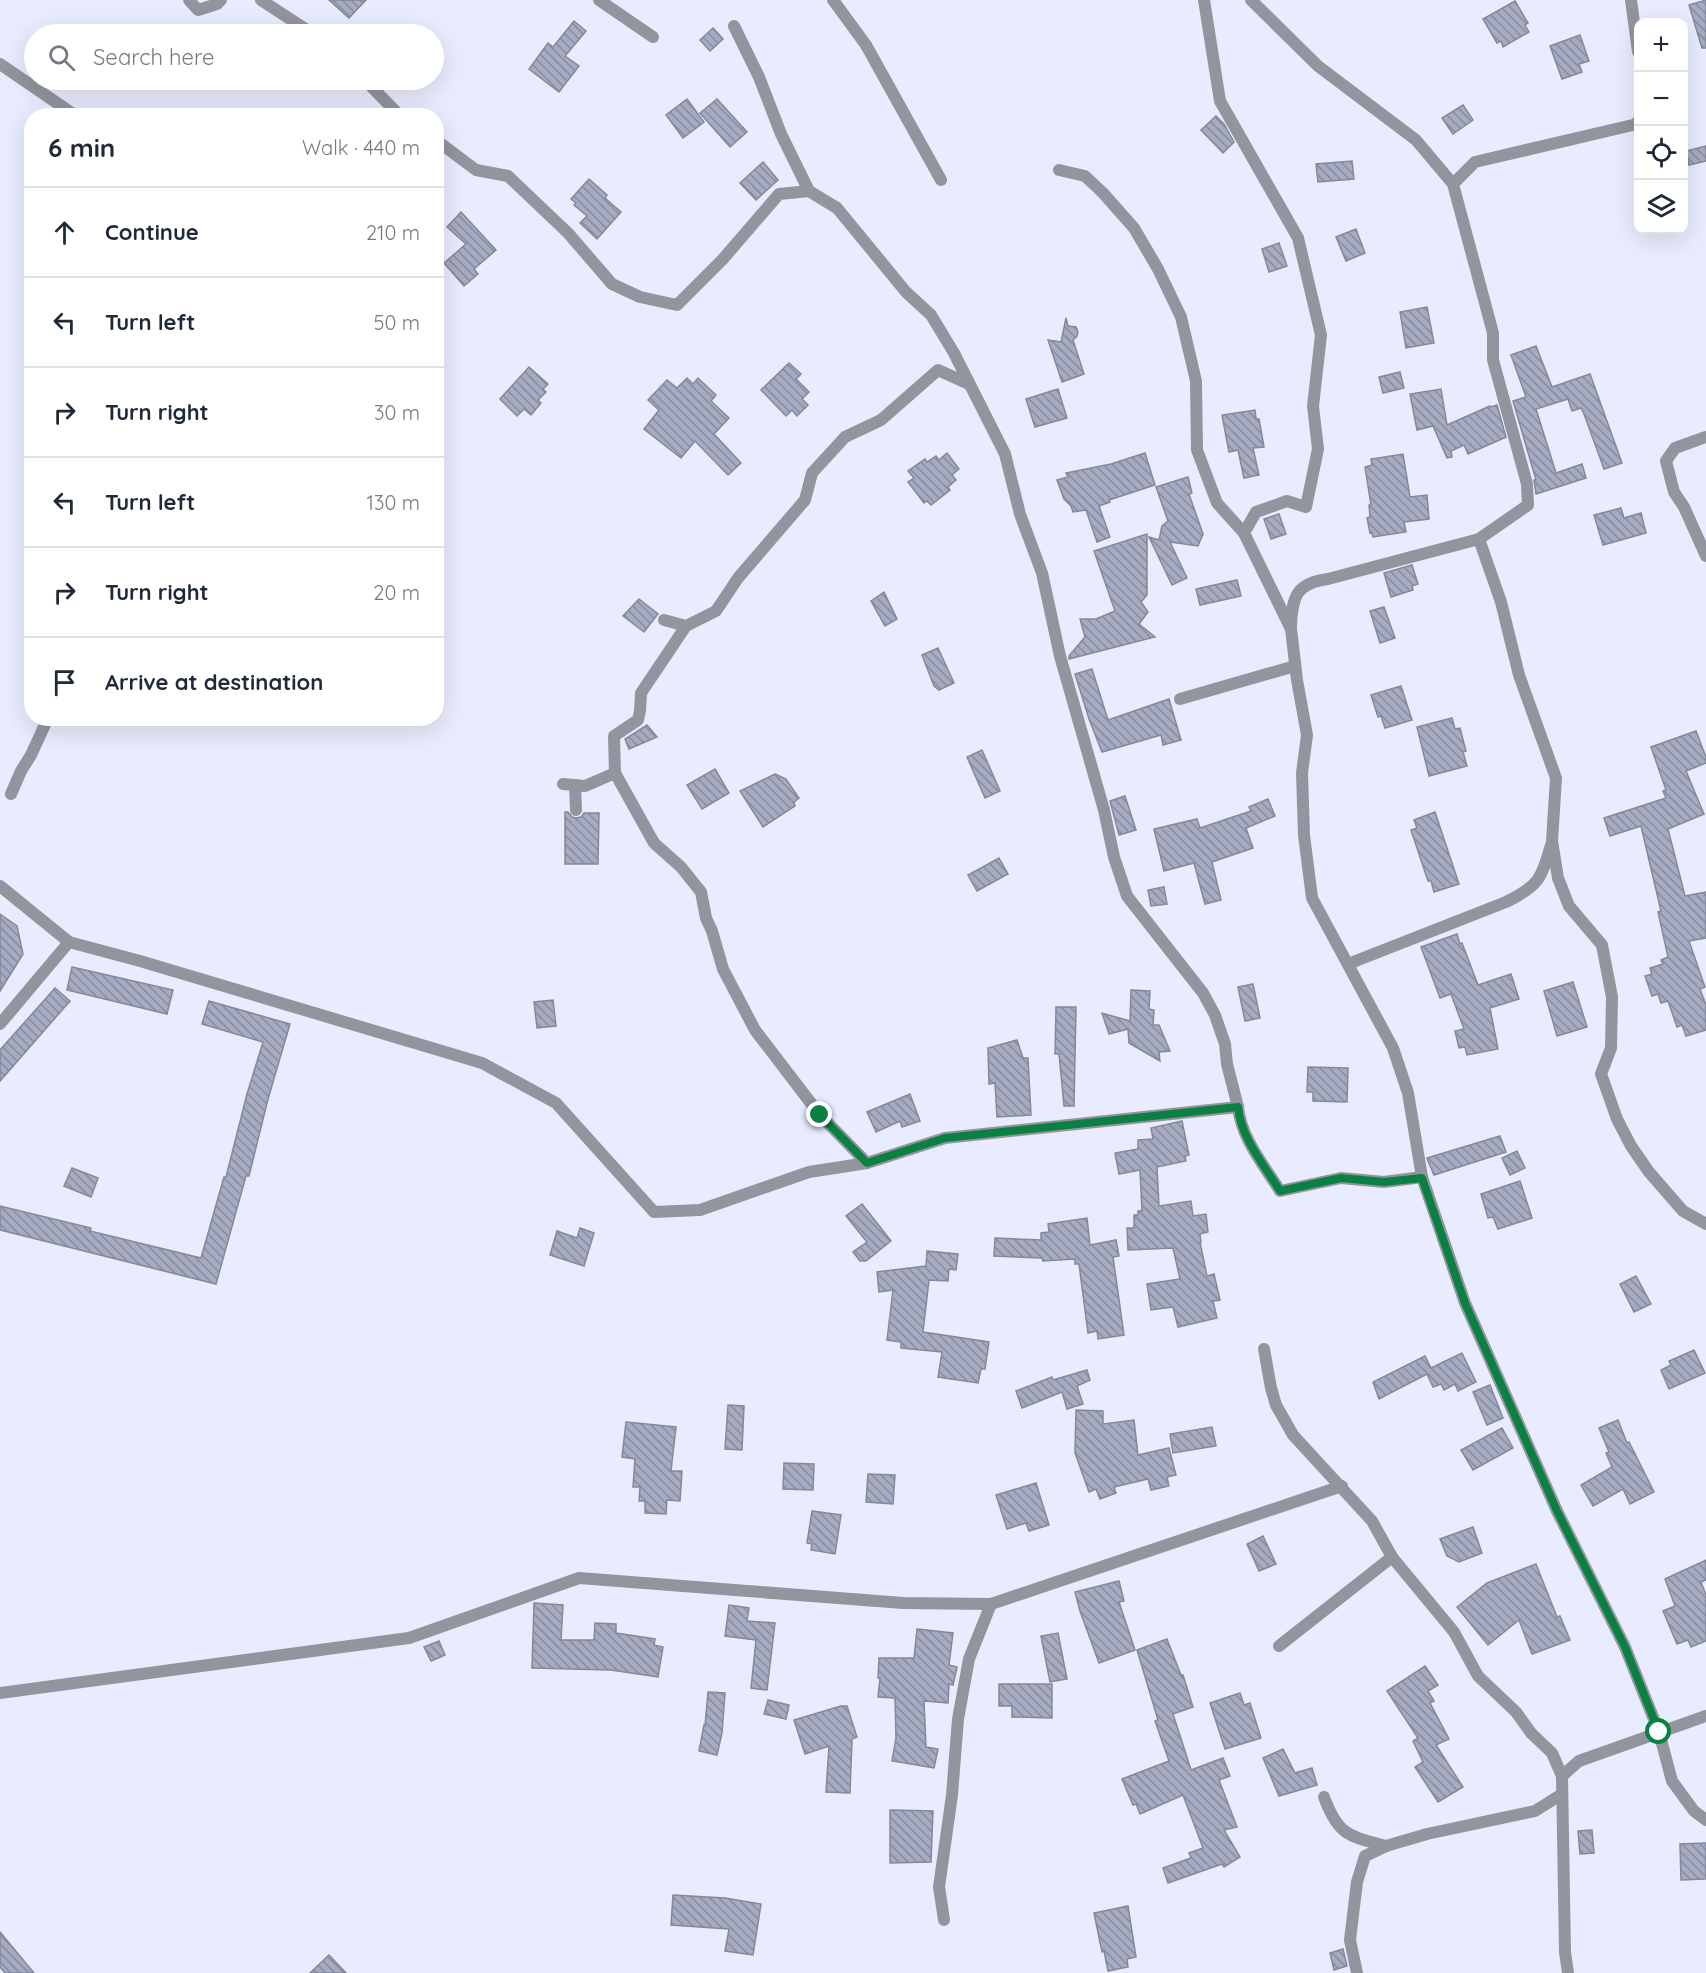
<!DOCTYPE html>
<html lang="en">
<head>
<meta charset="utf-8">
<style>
	:root { --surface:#fff; --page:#f2f2f3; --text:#1f2937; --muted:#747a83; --line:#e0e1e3 }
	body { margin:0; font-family:Quicksand,sans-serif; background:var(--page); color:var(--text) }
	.controls { position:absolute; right:18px; top:18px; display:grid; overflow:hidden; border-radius:12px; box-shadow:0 6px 24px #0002 }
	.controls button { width:54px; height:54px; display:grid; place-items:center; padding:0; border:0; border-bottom:2px solid var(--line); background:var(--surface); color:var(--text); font:30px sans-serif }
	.stop { position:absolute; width:18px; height:18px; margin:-14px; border:4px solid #0b8043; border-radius:50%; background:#fff }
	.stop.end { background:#0b8043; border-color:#fff; box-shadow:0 2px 6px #0008 }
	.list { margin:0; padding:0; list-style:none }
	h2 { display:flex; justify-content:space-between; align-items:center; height:78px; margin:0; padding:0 24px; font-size:26px }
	h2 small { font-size:20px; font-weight:400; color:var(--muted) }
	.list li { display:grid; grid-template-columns:39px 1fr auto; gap:18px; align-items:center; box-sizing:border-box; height:90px; padding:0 24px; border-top:2px solid var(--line) }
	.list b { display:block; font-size:22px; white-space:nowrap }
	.list em { font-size:20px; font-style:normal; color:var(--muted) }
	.icon { flex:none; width:33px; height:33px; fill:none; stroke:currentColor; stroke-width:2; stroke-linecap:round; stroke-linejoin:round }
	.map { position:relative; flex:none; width:1706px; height:1973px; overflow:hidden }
	.search { position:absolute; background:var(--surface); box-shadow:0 6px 24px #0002; left:24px; top:24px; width:420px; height:66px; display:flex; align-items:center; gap:15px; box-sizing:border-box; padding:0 21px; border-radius:33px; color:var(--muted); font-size:22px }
	.panel { position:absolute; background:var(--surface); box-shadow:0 6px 24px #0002; left:24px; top:108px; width:420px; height:618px; border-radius:24px }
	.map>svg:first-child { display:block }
	.building { fill:url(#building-back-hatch); stroke:#84889d; stroke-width:1.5 }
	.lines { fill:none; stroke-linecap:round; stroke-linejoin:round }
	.minor { stroke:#93959e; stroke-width:12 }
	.route { stroke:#0b8043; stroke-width:8 }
</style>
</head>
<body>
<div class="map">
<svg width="1706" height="1973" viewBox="0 0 1706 1973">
	<defs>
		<pattern id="building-back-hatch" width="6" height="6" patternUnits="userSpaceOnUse" patternTransform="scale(1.5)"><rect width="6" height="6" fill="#a7abc1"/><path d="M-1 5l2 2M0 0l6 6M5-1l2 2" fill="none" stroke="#888c9e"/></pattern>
	</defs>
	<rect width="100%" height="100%" fill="#e8ecfe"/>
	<g class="building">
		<polygon points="329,0 366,0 349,18"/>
		<polygon points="1706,0 1706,48 1702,48 1689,5"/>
		<polygon points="1515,1 1528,23 1525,25 1529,32 1503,47 1501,41 1497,43 1483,19"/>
		<polygon points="574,21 586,31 565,56 579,66 559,92 529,69 548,43 553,47"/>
		<polygon points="713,28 723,39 710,51 700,40"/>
		<polygon points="1580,35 1589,61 1579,64 1582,72 1562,79 1550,46"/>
		<polygon points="687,99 704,122 683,138 666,115"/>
		<polygon points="717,99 747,132 730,147 700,113"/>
		<polygon points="1463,105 1473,120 1453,134 1442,118"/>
		<polygon points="1216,116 1224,124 1234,142 1223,153 1201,130"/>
		<polygon points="1706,146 1706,161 1689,165 1686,151"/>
		<polygon points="1352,161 1354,179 1318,182 1316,164"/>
		<polygon points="763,162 778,180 756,200 740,183"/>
		<polygon points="589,179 607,195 605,198 621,212 597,239 580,223 587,216 574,205 576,203 571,199"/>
		<polygon points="461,212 496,250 474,269 478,274 464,286 444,263 466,244 447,227"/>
		<polygon points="1356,229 1365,253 1346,261 1336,237"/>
		<polygon points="1279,243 1287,266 1269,272 1262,249"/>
		<polygon points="1427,307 1434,343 1406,348 1400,312"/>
		<polygon points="1066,318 1068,326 1076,327 1078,332 1077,336 1073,340 1084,374 1062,382 1048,340 1061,342"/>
		<polygon points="1536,346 1552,387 1590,374 1622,463 1604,469 1584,414 1581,408 1572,411 1568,399 1536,409 1556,473 1582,464 1586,478 1536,494 1534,480 1536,480 1513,401 1526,397 1511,355"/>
		<polygon points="789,363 801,374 796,379 809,392 802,399 808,405 797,416 792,410 786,416 761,390"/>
		<polygon points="529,367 548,384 543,389 546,392 538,400 541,403 531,415 524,409 517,416 500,399"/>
		<polygon points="1400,372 1404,388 1383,393 1379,377"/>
		<polygon points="687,378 693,384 698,378 716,395 711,401 729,418 714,434 741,463 728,475 695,441 681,458 644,429 659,410 648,400 667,380 677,388"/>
		<polygon points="1058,389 1067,418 1035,427 1026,399"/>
		<polygon points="1441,389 1447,425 1490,406 1491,407 1497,405 1506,437 1468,454 1464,445 1451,451 1452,457 1447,458 1433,426 1417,430 1410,394"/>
		<polygon points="1255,410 1256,419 1259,419 1264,447 1253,448 1259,475 1244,478 1238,450 1229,452 1222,415"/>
		<polygon points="947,453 959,469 952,475 956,480 948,487 950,490 931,505 927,501 924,503 908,482 914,478 908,471 925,459 927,462 936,456 939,460"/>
		<polygon points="1145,453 1155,485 1109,500 1110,502 1099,506 1110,537 1097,542 1086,510 1073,512 1071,506 1064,499 1057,480 1068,477 1066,473 1111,464"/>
		<polygon points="1403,454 1410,497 1427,495 1429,519 1404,522 1406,532 1373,537 1372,532 1370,533 1367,518 1370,517 1369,505 1371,505 1365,467 1372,465 1371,459"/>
		<polygon points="1188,477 1192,493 1189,494 1203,534 1198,546 1170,542 1187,578 1172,585 1149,537 1159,540 1162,526 1168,521 1156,487"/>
		<polygon points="1621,508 1624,518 1641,513 1646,533 1603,545 1594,515"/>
		<polygon points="1279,514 1286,534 1271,539 1264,519"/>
		<polygon points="1147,534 1147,595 1141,602 1148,612 1139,624 1155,637 1069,659 1069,656 1085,637 1080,619 1096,619 1115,611 1094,551"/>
		<polygon points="1412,565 1418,584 1412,586 1413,590 1391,597 1384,573"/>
		<polygon points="1237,580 1241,596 1200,605 1196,589"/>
		<polygon points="884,592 897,619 885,626 871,601"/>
		<polygon points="639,599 658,614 644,632 623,616"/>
		<polygon points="1384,607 1395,638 1380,643 1370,611"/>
		<polygon points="938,648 954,683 939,690 934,686 922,655"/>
		<polygon points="1092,669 1108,720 1169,699 1181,740 1163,745 1161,735 1102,752 1089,719 1075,674"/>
		<polygon points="1401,686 1412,720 1385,728 1381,716 1378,717 1371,695"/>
		<polygon points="1452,718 1455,729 1460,728 1466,751 1463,752 1467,766 1429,776 1417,727"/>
		<polygon points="647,725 657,737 629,749 625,739"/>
		<polygon points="1696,731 1706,757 1706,763 1686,771 1704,814 1668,829 1685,896 1706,892 1706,938 1689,941 1705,987 1700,989 1706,1005 1706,1030 1686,1036 1682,1025 1677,1027 1668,1001 1661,1003 1658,994 1652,996 1645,976 1652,974 1650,968 1663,964 1661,960 1668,957 1658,912 1661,911 1641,826 1610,836 1604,818 1666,798 1663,791 1666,790 1651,747"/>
		<polygon points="982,750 1000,791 985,798 967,757"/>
		<polygon points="715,769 729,793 702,809 687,785"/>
		<polygon points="775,774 786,779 799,798 794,802 795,806 763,827 740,791"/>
		<polygon points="1125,796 1136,830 1119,835 1110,801"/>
		<polygon points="1268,799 1275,816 1246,828 1253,848 1212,862 1221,900 1205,904 1194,863 1164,871 1154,829 1197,819 1200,828 1251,811 1249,807"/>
		<polygon points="565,812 568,812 572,817 576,818 581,817 584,813 599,813 598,864 565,864"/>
		<polygon points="1435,812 1459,884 1434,892 1431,881 1428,881 1411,830 1417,828 1414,820"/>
		<polygon points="999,858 1008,874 977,891 968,875"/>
		<polygon points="1164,887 1167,904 1151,906 1148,890"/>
		<polygon points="0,914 17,926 23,954 0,991"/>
		<polygon points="1457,934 1460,944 1462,943 1478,985 1511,974 1519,999 1490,1008 1498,1049 1467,1055 1465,1047 1459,1048 1455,1031 1464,1029 1451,994 1440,998 1421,947"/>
		<polygon points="72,967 173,990 167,1014 67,990"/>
		<polygon points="1573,982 1587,1027 1557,1036 1544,991"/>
		<polygon points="1253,984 1260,1018 1245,1021 1238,987"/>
		<polygon points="55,988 70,1001 0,1081 0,1050"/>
		<polygon points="1131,990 1150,991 1149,1009 1154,1010 1153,1025 1159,1025 1170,1051 1159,1052 1160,1061 1129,1043 1128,1029 1109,1034 1102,1013 1130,1021"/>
		<polygon points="553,1000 556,1026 537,1028 534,1002"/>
		<polygon points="209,1001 290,1024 268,1099 249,1176 246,1176 216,1284 0,1230 0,1206 91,1228 90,1231 201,1258 224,1177 226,1177 247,1094 263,1042 202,1024"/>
		<polygon points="1056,1007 1076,1007 1074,1106 1064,1106 1059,1054 1055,1054"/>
		<polygon points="1017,1040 1023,1058 1028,1058 1031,1115 997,1117 995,1083 989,1084 988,1048"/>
		<polygon points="1308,1067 1348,1068 1347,1102 1313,1101 1313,1092 1307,1092"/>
		<polygon points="910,1094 920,1121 902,1127 900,1121 876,1132 867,1112"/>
		<polygon points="1182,1121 1189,1155 1185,1156 1186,1161 1157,1167 1159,1206 1191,1201 1193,1216 1206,1214 1208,1232 1200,1234 1201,1242 1200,1242 1207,1276 1214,1274 1220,1300 1213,1301 1217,1318 1178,1327 1173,1307 1151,1310 1147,1284 1180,1279 1173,1248 1128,1250 1127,1228 1134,1228 1134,1215 1138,1215 1138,1211 1142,1211 1140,1170 1119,1174 1115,1153 1138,1149 1138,1140 1153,1139 1151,1128"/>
		<polygon points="1500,1136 1506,1152 1434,1175 1428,1161 1427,1158"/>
		<polygon points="1517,1151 1525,1168 1510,1175 1502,1158"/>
		<polygon points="72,1168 98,1178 91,1197 64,1186"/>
		<polygon points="1520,1181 1532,1218 1498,1229 1493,1217 1488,1218 1481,1194"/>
		<polygon points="862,1204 891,1241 866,1261 860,1261 853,1252 867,1242 846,1216"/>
		<polygon points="1087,1218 1090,1245 1116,1240 1119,1256 1113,1257 1124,1335 1098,1339 1097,1331 1088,1333 1079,1264 1075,1264 1075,1259 1043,1261 1042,1258 994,1256 995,1238 1041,1240 1041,1233 1049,1232 1048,1224"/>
		<polygon points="580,1228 594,1233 584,1266 550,1255 557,1231 577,1238"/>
		<polygon points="927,1251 958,1254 956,1270 949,1269 948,1281 929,1280 923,1332 989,1342 985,1369 981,1369 978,1383 938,1377 942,1352 901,1348 901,1342 887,1340 893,1290 879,1292 877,1272 926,1266"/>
		<polygon points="1636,1276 1651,1304 1634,1312 1620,1284"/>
		<polygon points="1694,1350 1705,1373 1669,1389 1661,1370 1671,1365 1669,1361"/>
		<polygon points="1462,1353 1476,1382 1458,1391 1455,1384 1444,1390 1441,1384 1433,1387 1427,1374 1379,1399 1373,1382 1425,1356 1431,1368"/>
		<polygon points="1087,1370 1090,1380 1077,1386 1083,1404 1067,1409 1062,1392 1022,1408 1016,1391 1052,1377 1053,1380"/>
		<polygon points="1490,1385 1503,1418 1487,1425 1473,1392"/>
		<polygon points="728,1405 744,1406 742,1450 725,1449"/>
		<polygon points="1076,1410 1103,1411 1103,1424 1134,1420 1138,1455 1169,1448 1176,1475 1167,1477 1169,1486 1151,1490 1148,1479 1114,1487 1116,1493 1100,1499 1096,1489 1089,1492 1075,1453"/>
		<polygon points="1618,1420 1627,1443 1629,1442 1654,1492 1630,1504 1623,1489 1593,1506 1581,1485 1612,1467 1606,1453 1609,1452 1599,1428"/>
		<polygon points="626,1422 676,1427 671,1471 682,1471 680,1501 667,1500 666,1514 645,1513 645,1501 639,1501 640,1487 633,1487 635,1459 622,1457"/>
		<polygon points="1212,1427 1216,1446 1173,1453 1170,1434"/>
		<polygon points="1502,1428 1513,1448 1473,1470 1461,1450"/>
		<polygon points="784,1463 814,1464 813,1490 783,1489"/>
		<polygon points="868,1474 895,1475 893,1504 866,1502"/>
		<polygon points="1036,1483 1049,1525 1029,1531 1026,1523 1007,1529 996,1495"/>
		<polygon points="812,1511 841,1515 835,1554 811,1550 812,1544 807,1543"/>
		<polygon points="1473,1527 1482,1553 1459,1562 1447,1556 1440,1539"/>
		<polygon points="1263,1536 1276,1564 1259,1571 1247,1544"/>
		<polygon points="1706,1560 1706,1580 1701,1582 1706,1595 1706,1641 1691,1647 1688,1640 1677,1644 1663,1611 1675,1606 1665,1579"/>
		<polygon points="1536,1564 1557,1617 1560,1616 1570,1640 1532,1654 1519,1620 1488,1645 1457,1607 1487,1583"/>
		<polygon points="1119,1581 1124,1601 1119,1602 1135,1650 1099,1663 1080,1611 1075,1592"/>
		<polygon points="534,1603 563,1605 561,1640 594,1640 595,1623 616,1624 616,1633 655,1639 654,1645 663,1647 658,1677 611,1670 532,1668"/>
		<polygon points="729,1605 749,1608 747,1621 775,1623 767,1690 751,1688 756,1640 725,1636"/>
		<polygon points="917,1629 953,1633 949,1665 957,1667 953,1685 949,1684 948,1703 924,1701 926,1747 938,1749 934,1768 892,1761 896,1738 895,1698 878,1697 880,1678 878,1678 879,1658 914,1658"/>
		<polygon points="1058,1633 1067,1679 1050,1682 1041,1636"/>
		<polygon points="1167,1639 1181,1675 1183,1675 1193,1707 1173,1714 1184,1748 1191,1770 1223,1758 1230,1776 1219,1780 1237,1827 1224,1830 1240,1857 1224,1867 1222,1864 1168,1883 1163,1868 1191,1858 1189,1853 1203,1848 1183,1795 1140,1814 1136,1804 1133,1805 1122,1779 1169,1761 1155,1721 1158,1720 1137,1650"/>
		<polygon points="439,1641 445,1655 431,1661 424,1647"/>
		<polygon points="1425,1666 1438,1685 1428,1691 1434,1701 1430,1703 1449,1739 1436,1745 1463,1787 1438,1802 1415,1767 1423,1762 1413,1741 1418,1738 1387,1691"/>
		<polygon points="999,1684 1052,1684 1052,1718 1012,1717 1012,1706 999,1706"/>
		<polygon points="708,1692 725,1693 722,1733 717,1755 699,1751 704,1725 705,1726"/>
		<polygon points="1240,1693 1244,1705 1250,1703 1261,1738 1225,1749 1210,1703"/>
		<polygon points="768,1700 789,1705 786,1719 764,1714"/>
		<polygon points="841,1706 847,1706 857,1737 852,1739 850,1793 826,1792 829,1746 805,1754 794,1720"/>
		<polygon points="1283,1749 1295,1773 1312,1768 1317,1785 1279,1796 1263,1758"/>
		<polygon points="890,1810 933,1811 931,1862 890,1863"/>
		<polygon points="1592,1830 1594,1853 1580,1854 1578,1831"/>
		<polygon points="1706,1843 1706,1879 1681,1880 1680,1844"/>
		<polygon points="673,1895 725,1898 761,1904 753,1955 725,1951 729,1929 671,1925"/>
		<polygon points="1128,1906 1136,1957 1127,1959 1128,1967 1108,1971 1104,1951 1102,1952 1094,1913"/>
		<polygon points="0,1932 34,1973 5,1973 0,1967"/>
		<polygon points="1343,1949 1347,1966 1334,1970 1330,1953"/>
		<polygon points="329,1955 346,1973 310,1973"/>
	</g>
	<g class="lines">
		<g class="minor">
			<polyline points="189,0 198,10 217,4 221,0"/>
			<polyline points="261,0 313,34"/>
			<polyline points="599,0 653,37"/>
			<polyline points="833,0 866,45 941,180"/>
			<polyline points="1204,0 1220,101 1298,238 1321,335 1313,406 1318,449 1306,507 1287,501 1256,512 1244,533 1291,629 1297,680 1307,735 1302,773 1304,835 1312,898 1393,1048 1408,1093 1422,1177"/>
			<path d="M 1251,0 L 1318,66 L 1416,140 L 1453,184 L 1493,333 L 1493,360 L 1527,484 L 1528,505 L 1479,539 L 1328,579 C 1296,583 1292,597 1291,627"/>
			<polyline points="1631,0 1638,52"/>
			<polyline points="734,26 759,77 781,134 809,191 837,208 906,292 931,315 954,353 1005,454 1020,514 1042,573 1060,656 1104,810 1114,857 1127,896 1203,993 1215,1015 1225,1044 1227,1064 1238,1107"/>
			<polyline points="0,64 76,116"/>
			<polyline points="365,80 400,116"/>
			<polyline points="436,140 476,170 508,176 568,233 612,284 640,297 677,305 723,259 779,194 809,191"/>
			<polyline points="1059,170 1085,176 1103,193 1134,228 1158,269 1181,317 1196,381 1197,450 1217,503 1244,533"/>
			<polyline points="1453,184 1475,162 1637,124 1638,121"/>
			<polyline points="1706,437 1675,448 1666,461 1674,492 1684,507 1706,556"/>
			<polyline points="1479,539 1501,602 1519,675 1556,778 1552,841 1558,878 1569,906 1602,945 1612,997 1611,1048 1601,1074 1617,1119 1631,1146 1649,1172 1683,1211 1706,1224"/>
			<polyline points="664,620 686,626 716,611 738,578 805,500 812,473 845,437 881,420 938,370 969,384"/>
			<polyline points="686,626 641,693 640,711 638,720 614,736 615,773 654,843 681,867 701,892 706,918 712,931 723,969 755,1030 820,1115 867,1163"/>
			<polyline points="1180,699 1295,666"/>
			<polyline points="563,784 585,786 615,773"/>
			<polyline points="575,785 576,810"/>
			<polyline points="11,794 21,771 31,755 48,718"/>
			<polyline points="0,886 69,942"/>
			<path d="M 1348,964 L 1506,902 C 1539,886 1541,879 1551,845"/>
			<path d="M 0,1024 L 69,942 L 140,961 L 482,1063 L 556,1103 L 654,1212 L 700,1210 L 809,1172 L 867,1163 L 945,1138 L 1238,1107 C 1241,1138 1264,1165 1280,1191 L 1341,1178 L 1384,1182 L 1422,1177 L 1465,1303 L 1557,1511 L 1625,1647 L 1659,1732 L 1672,1781 L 1694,1811 L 1706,1820"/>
			<polyline points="1264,1349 1271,1388 1276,1405 1293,1435 1372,1521 1392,1557 1454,1632 1478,1676 1516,1712 1531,1733 1552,1753 1562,1776 1565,1952 1568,1973"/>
			<polyline points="1279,1646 1392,1557"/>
			<polyline points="0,1693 409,1638 579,1578 903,1603 991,1604 1342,1486"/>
			<polyline points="1562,1776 1579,1761 1706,1716"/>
			<path d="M 1324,1797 C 1338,1835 1348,1836 1386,1846"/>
			<polyline points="944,1920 939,1887 952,1795 958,1719 969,1659 991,1604"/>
			<polyline points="1357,1973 1350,1940 1357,1882 1365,1856 1386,1846 1427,1834 1535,1811 1562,1794"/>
		</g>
	</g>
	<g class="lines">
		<path class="route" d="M 820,1115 L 867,1163 L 945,1138 L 1238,1107 C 1241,1138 1264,1165 1280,1191 L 1341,1178 L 1384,1182 L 1422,1178 L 1465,1303 L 1557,1511 L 1625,1647 L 1659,1732"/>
	</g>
</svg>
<div class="controls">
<button>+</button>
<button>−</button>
<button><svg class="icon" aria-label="locate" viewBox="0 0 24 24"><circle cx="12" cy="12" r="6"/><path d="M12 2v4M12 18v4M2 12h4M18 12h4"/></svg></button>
<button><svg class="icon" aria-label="layers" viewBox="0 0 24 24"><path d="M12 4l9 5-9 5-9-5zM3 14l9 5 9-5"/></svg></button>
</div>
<div class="stop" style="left:1659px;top:1732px"></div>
<div class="stop end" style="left:820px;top:1115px"></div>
<div class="search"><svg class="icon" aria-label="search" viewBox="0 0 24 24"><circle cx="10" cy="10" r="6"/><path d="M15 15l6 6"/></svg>Search here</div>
<section class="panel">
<h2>6 min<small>Walk · 440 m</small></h2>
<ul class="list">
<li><svg class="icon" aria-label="ahead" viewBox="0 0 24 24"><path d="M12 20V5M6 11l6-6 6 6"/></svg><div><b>Continue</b></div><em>210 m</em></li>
<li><svg class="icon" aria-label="left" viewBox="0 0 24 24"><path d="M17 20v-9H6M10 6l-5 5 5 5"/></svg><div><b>Turn left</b></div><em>50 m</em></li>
<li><svg class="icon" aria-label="right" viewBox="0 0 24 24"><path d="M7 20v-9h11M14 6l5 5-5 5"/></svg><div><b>Turn right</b></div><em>30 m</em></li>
<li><svg class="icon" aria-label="left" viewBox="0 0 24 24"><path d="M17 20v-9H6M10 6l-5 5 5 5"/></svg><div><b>Turn left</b></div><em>130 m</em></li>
<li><svg class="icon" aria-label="right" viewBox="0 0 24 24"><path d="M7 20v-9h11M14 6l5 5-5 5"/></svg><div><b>Turn right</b></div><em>20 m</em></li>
<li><svg class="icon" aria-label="arrive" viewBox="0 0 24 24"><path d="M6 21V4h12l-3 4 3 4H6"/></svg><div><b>Arrive at destination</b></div></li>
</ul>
</section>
</div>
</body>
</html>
